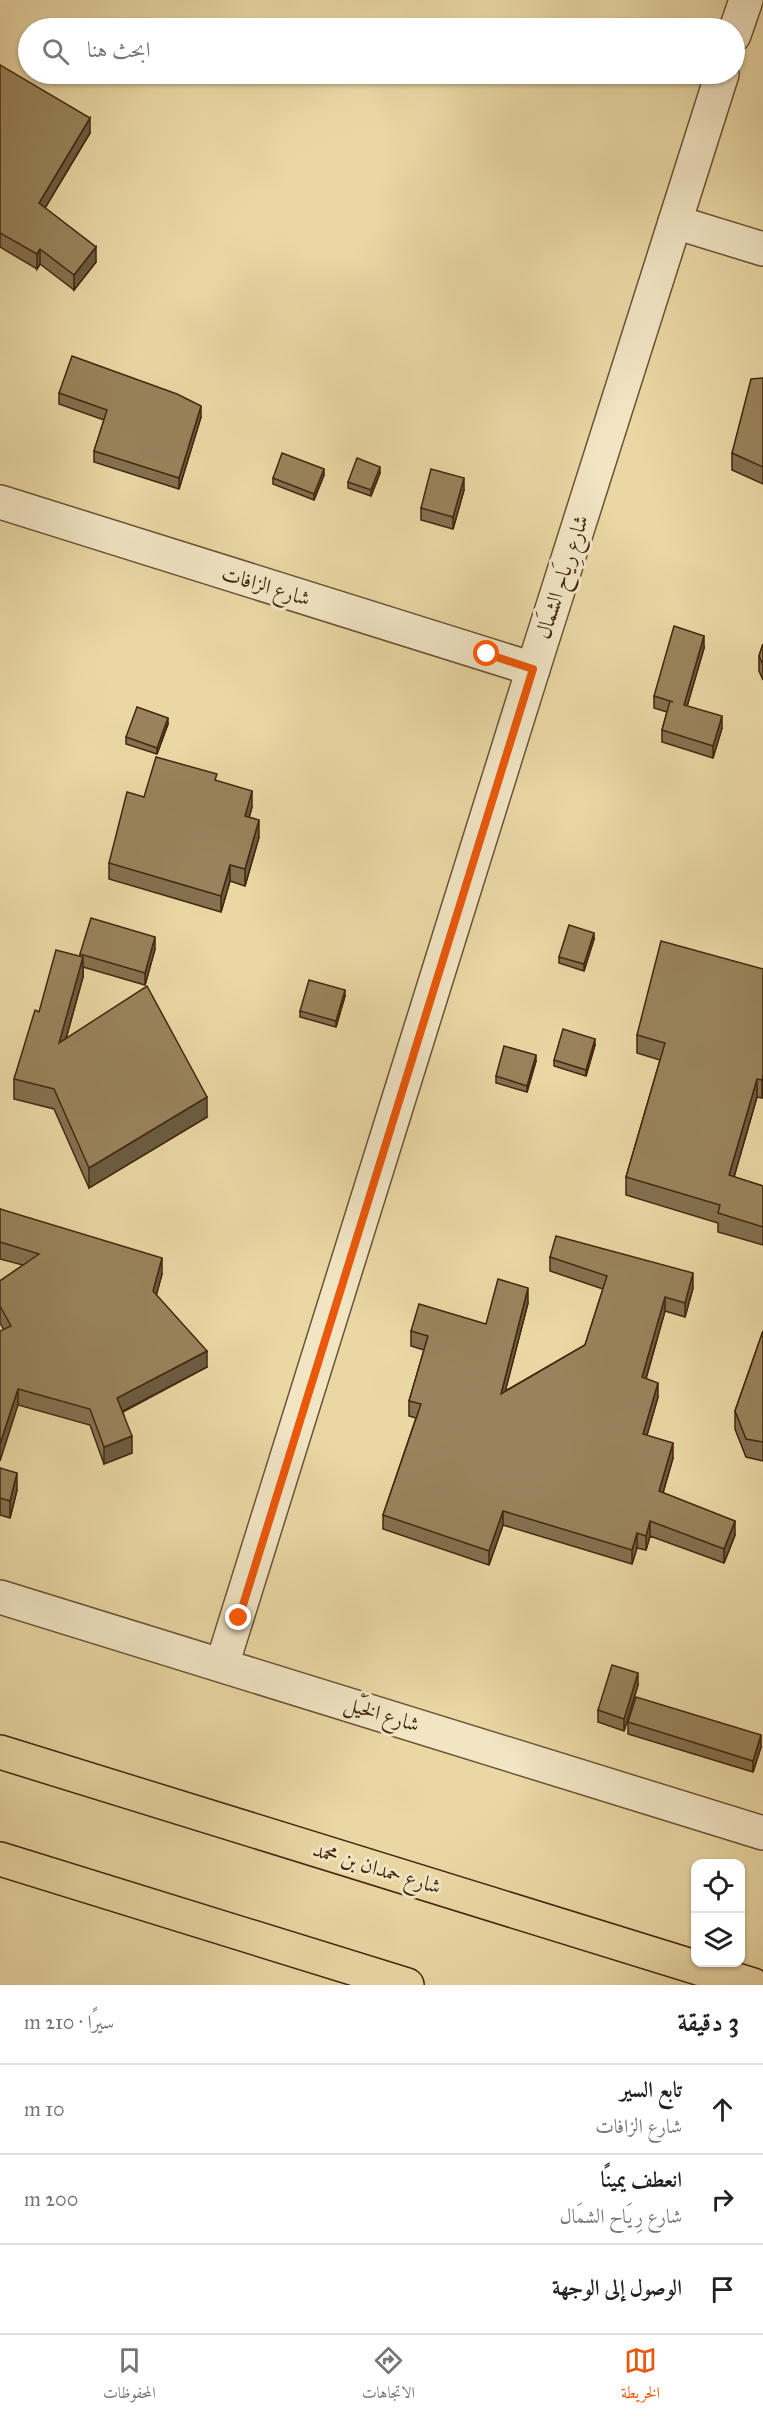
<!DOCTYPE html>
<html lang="ar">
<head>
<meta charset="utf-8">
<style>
	:root { --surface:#fff; --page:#f6f6f6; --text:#222; --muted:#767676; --line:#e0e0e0; --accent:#ea580c }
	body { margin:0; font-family:"IM FELL Great Primer",Amiri,serif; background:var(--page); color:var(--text); direction:rtl }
	.controls { position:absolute; right:18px; bottom:18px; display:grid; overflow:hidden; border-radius:12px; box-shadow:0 2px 4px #0004 }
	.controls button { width:54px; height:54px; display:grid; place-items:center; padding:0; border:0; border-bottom:2px solid var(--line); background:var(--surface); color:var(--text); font:30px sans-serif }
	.stop { position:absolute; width:18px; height:18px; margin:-14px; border:4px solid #ea580c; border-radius:50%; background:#fff }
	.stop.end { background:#ea580c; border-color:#fff; box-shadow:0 2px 6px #0008 }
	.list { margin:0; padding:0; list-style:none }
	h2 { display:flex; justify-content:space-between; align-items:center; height:78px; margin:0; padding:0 24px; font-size:26px }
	h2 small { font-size:20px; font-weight:400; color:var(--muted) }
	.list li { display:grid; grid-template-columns:39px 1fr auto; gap:18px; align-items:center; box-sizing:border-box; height:90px; padding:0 24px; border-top:2px solid var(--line) }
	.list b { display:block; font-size:22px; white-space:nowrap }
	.list p { margin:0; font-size:20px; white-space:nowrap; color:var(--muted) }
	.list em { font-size:20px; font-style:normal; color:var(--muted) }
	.icon { flex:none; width:33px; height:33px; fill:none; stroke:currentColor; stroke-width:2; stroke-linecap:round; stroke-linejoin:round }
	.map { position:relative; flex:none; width:763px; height:1985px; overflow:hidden; direction:ltr }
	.search { position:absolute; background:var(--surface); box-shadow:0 2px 4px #0004; left:18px; right:18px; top:18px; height:66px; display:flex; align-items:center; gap:15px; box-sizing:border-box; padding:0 21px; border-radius:33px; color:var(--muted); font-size:22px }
	.sheet { height:348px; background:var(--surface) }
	nav { display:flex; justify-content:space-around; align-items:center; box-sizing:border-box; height:84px; border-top:2px solid var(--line); background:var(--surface); font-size:16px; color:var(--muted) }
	nav a { display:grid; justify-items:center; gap:3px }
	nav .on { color:var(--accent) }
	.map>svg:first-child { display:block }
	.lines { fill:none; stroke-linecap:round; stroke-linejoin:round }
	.minor-casing { stroke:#6c5334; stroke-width:36 }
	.major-casing { stroke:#43270f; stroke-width:36 }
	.minor { stroke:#f1e5c4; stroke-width:33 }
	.major { stroke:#e9d7a4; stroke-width:33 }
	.wall { fill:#84714f; stroke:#43270f; stroke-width:1.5 }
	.shaded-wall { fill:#6b5c40; stroke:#43270f; stroke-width:1.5 }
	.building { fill:#99835c; stroke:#43270f; stroke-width:1.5 }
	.route { stroke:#ea580c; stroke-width:8 }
	.labels { text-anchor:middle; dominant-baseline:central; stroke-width:6; stroke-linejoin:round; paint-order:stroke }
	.street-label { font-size:21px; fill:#43270f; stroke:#f1e5c4 }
</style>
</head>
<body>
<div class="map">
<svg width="763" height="1985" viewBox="0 0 763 1985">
	<rect width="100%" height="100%" fill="#e9d7a4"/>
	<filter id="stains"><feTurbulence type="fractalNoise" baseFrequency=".00333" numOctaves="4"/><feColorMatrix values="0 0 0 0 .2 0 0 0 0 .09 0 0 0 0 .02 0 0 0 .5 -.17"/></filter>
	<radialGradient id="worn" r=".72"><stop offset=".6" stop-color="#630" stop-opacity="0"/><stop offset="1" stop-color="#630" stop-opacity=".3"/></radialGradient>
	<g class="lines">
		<g class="minor-casing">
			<g id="minor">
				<polyline points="734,35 746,0"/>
				<polyline points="675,222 763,249"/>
				<polyline points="0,502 533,669"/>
				<polyline points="0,1597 763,1833"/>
				<polyline points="222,1665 533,669 722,74"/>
			</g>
		</g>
		<g class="major-casing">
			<g id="major">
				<polyline points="0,1752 753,1985"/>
				<polyline points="0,1859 407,1985"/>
			</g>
		</g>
		<use href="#minor" class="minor"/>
		<use href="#major" class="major"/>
	</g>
	<g class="wall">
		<polygon points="0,65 90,133 45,208 96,262 74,290 40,264 37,269 0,247"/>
		<polygon points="763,378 763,484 732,470 732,453"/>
		<polygon points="59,393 201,417 179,489 94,462 94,451 104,420 59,404"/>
		<polygon points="380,473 371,496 348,488 348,482"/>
		<polygon points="324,475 314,500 273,484 273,478"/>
		<polygon points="464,490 453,529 421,520 421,508"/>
		<polygon points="763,644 763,680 759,671 759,656"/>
		<polygon points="704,648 687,706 722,728 713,758 662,742 662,730 667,712 654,708 654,696"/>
		<polygon points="168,724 157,754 126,744 126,737"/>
		<polygon points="217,781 252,807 249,817 259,837 245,886 230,881 221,912 109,879 109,863 144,797"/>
		<polygon points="594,939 584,971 559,963 559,957"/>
		<polygon points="155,949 145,985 83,967 83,977 66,1039 207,1117 89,1188 54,1109 14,1099 14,1079 39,1012 80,956 80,954"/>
		<polygon points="763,969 763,1093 762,1098 757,1097 734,1177 763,1186 763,1245 718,1232 718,1223 626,1195 626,1177 660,1060 637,1053 637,1035"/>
		<polygon points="345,996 336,1027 300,1017 300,1011"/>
		<polygon points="595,1045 586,1076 554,1066 554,1060"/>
		<polygon points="536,1061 527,1092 496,1083 496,1076"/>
		<polygon points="0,1209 162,1274 156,1295 207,1367 123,1412 132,1453 104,1464 90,1425 18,1405 4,1330 0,1323 0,1281 23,1265 0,1259"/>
		<polygon points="550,1257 693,1288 685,1317 665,1311 646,1379 658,1397 647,1435 673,1458 663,1493 735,1535 724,1563 650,1536 646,1550 637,1548 632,1564 503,1525 489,1565 383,1529 383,1515 416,1418 409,1416 409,1401 424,1350 411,1346 411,1331 486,1324 528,1303 505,1391 585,1345 603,1289 550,1271"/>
		<polygon points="763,1331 763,1461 746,1457 735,1429 735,1411"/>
		<polygon points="0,1468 17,1490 10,1518 0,1515"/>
		<polygon points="638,1685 624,1731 598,1722 598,1710"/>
		<polygon points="628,1722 761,1747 753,1772 628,1734"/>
	</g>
	<g class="shaded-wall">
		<polygon points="90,118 90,133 39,218 39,203"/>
		<polygon points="96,247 96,262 74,290 74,275"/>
		<polygon points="40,249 40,264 37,269 37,254"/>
		<polygon points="201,406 201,417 179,489 179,478"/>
		<polygon points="380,467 380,473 371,496 371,490"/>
		<polygon points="324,469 324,475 314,500 314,494"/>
		<polygon points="464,478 464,490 453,529 453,517"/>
		<polygon points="704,636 704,648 684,717 684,705"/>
		<polygon points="722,716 722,728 713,758 713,746"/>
		<polygon points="168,718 168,724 157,754 157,748"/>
		<polygon points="252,791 252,807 245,833 245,816"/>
		<polygon points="259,820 259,837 245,886 245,869"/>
		<polygon points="230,865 230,881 221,912 221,896"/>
		<polygon points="594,933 594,939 584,971 584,964"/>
		<polygon points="155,937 155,949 145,985 145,973"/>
		<polygon points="83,957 83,977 59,1063 59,1043"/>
		<polygon points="345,990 345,996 336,1027 336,1021"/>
		<polygon points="595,1039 595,1045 586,1076 586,1070"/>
		<polygon points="536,1055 536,1061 527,1092 527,1086"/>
		<polygon points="763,1075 763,1093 762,1098 762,1080"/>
		<polygon points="757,1079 757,1097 729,1194 729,1175"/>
		<polygon points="207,1097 207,1117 89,1188 89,1168"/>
		<polygon points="162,1258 162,1274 153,1308 153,1291"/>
		<polygon points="693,1273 693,1288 685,1317 685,1303"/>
		<polygon points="528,1288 528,1303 501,1408 501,1394"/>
		<polygon points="665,1297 665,1311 642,1392 642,1377"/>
		<polygon points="207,1351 207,1367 117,1414 117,1398"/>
		<polygon points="658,1383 658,1397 643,1449 643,1434"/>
		<polygon points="18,1389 18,1405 0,1461 0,1444"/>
		<polygon points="132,1436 132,1453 104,1464 104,1447"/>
		<polygon points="673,1443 673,1458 659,1506 659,1491"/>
		<polygon points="17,1473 17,1490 10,1518 10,1501"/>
		<polygon points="503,1511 503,1525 489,1565 489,1551"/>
		<polygon points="650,1521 650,1536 646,1550 646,1536"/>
		<polygon points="735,1521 735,1535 724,1563 724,1549"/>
		<polygon points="637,1533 637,1548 632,1564 632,1550"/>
		<polygon points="638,1673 638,1685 624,1731 624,1719"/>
		<polygon points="761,1735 761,1747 753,1772 753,1761"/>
	</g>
	<g class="building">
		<polygon points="0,65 90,118 39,203 96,247 74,275 40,249 37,254 0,233"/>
		<polygon points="72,356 177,394 201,406 179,478 94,451 107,410 59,393"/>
		<polygon points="763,378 763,467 732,453 751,379"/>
		<polygon points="282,453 324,469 314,494 273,478"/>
		<polygon points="357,458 380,467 371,490 348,482"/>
		<polygon points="431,469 464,478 453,517 421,508"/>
		<polygon points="674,626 704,636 684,705 722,716 713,746 662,730 670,701 673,702 654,696"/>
		<polygon points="763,644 763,665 759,656"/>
		<polygon points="137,707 168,718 157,748 126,737"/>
		<polygon points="156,757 217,774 215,780 252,791 245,816 259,820 245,869 230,865 221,896 109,863 127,792 144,797"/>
		<polygon points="91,918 155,937 145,973 80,954"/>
		<polygon points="569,925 594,933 584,964 559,957"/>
		<polygon points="661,941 763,969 763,1075 762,1080 757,1079 729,1175 763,1186 763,1227 718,1213 720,1205 626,1177 665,1043 637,1035"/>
		<polygon points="56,950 83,957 59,1043 147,986 207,1097 89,1168 54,1089 14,1079 35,1010 39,1012"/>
		<polygon points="309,980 345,990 336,1021 300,1011"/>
		<polygon points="563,1029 595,1039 586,1070 554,1060"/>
		<polygon points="504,1046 536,1055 527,1086 496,1076"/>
		<polygon points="0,1209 162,1258 153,1291 207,1351 117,1398 132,1436 104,1447 90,1409 18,1389 0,1444 0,1331 11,1326 0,1306 0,1281 39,1254 0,1242"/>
		<polygon points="556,1236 693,1273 685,1303 665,1297 642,1377 658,1383 643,1434 673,1443 659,1491 735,1521 724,1549 650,1521 646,1536 637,1533 632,1550 503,1511 489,1551 383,1515 421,1404 409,1401 428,1336 411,1331 419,1304 486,1324 498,1279 528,1288 501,1394 585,1345 607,1276 550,1257"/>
		<polygon points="763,1331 763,1442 746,1439 735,1411"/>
		<polygon points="0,1468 17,1473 10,1501 0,1498"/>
		<polygon points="612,1665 638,1673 624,1719 598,1710"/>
		<polygon points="636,1697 761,1735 753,1761 628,1722"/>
	</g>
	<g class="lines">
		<polyline class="route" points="239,1618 533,669 487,654"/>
	</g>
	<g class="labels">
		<g class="street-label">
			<text transform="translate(562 577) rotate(-72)">شارع رِيَاح الشمَال</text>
			<text transform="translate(266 586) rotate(17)">شارع الزافات</text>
			<text transform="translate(382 1714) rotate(17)">شارع الخَيْل</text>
			<text transform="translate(377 1868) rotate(17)">شارع حمدان بن محمد</text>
		</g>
	</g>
	<rect width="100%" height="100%" filter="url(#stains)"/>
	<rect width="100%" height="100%" fill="url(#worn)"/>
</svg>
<div class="controls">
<button><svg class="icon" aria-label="locate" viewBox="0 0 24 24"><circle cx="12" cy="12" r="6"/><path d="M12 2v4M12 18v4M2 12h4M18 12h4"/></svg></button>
<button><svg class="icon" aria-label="layers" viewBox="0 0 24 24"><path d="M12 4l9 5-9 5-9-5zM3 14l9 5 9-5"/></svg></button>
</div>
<div class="stop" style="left:487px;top:654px"></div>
<div class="stop end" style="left:239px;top:1618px"></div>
<div class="search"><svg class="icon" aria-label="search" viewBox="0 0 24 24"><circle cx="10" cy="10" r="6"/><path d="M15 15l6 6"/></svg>ابحث هنا</div>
</div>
<section class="sheet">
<h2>3 دقيقة<small>سيرًا · 210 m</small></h2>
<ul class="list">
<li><svg class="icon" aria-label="ahead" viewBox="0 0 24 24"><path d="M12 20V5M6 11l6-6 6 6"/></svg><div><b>تابع السير</b><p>شارع الزافات</p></div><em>10 m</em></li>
<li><svg class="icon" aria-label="right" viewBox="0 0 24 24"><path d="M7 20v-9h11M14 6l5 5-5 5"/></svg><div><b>انعطف يمينًا</b><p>شارع رِيَاح الشمَال</p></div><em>200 m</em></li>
<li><svg class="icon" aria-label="arrive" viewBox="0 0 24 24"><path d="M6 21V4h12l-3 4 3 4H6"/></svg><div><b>الوصول إلى الوجهة</b></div></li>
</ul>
</section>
<nav>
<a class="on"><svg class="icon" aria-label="map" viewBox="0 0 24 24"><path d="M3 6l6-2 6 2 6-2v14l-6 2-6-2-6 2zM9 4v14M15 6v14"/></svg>الخريطة</a>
<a><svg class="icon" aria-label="directions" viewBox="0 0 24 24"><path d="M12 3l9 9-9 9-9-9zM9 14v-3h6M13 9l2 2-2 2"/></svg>الاتجاهات</a>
<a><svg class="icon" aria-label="saved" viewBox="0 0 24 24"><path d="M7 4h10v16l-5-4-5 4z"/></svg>المحفوظات</a>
</nav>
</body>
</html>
